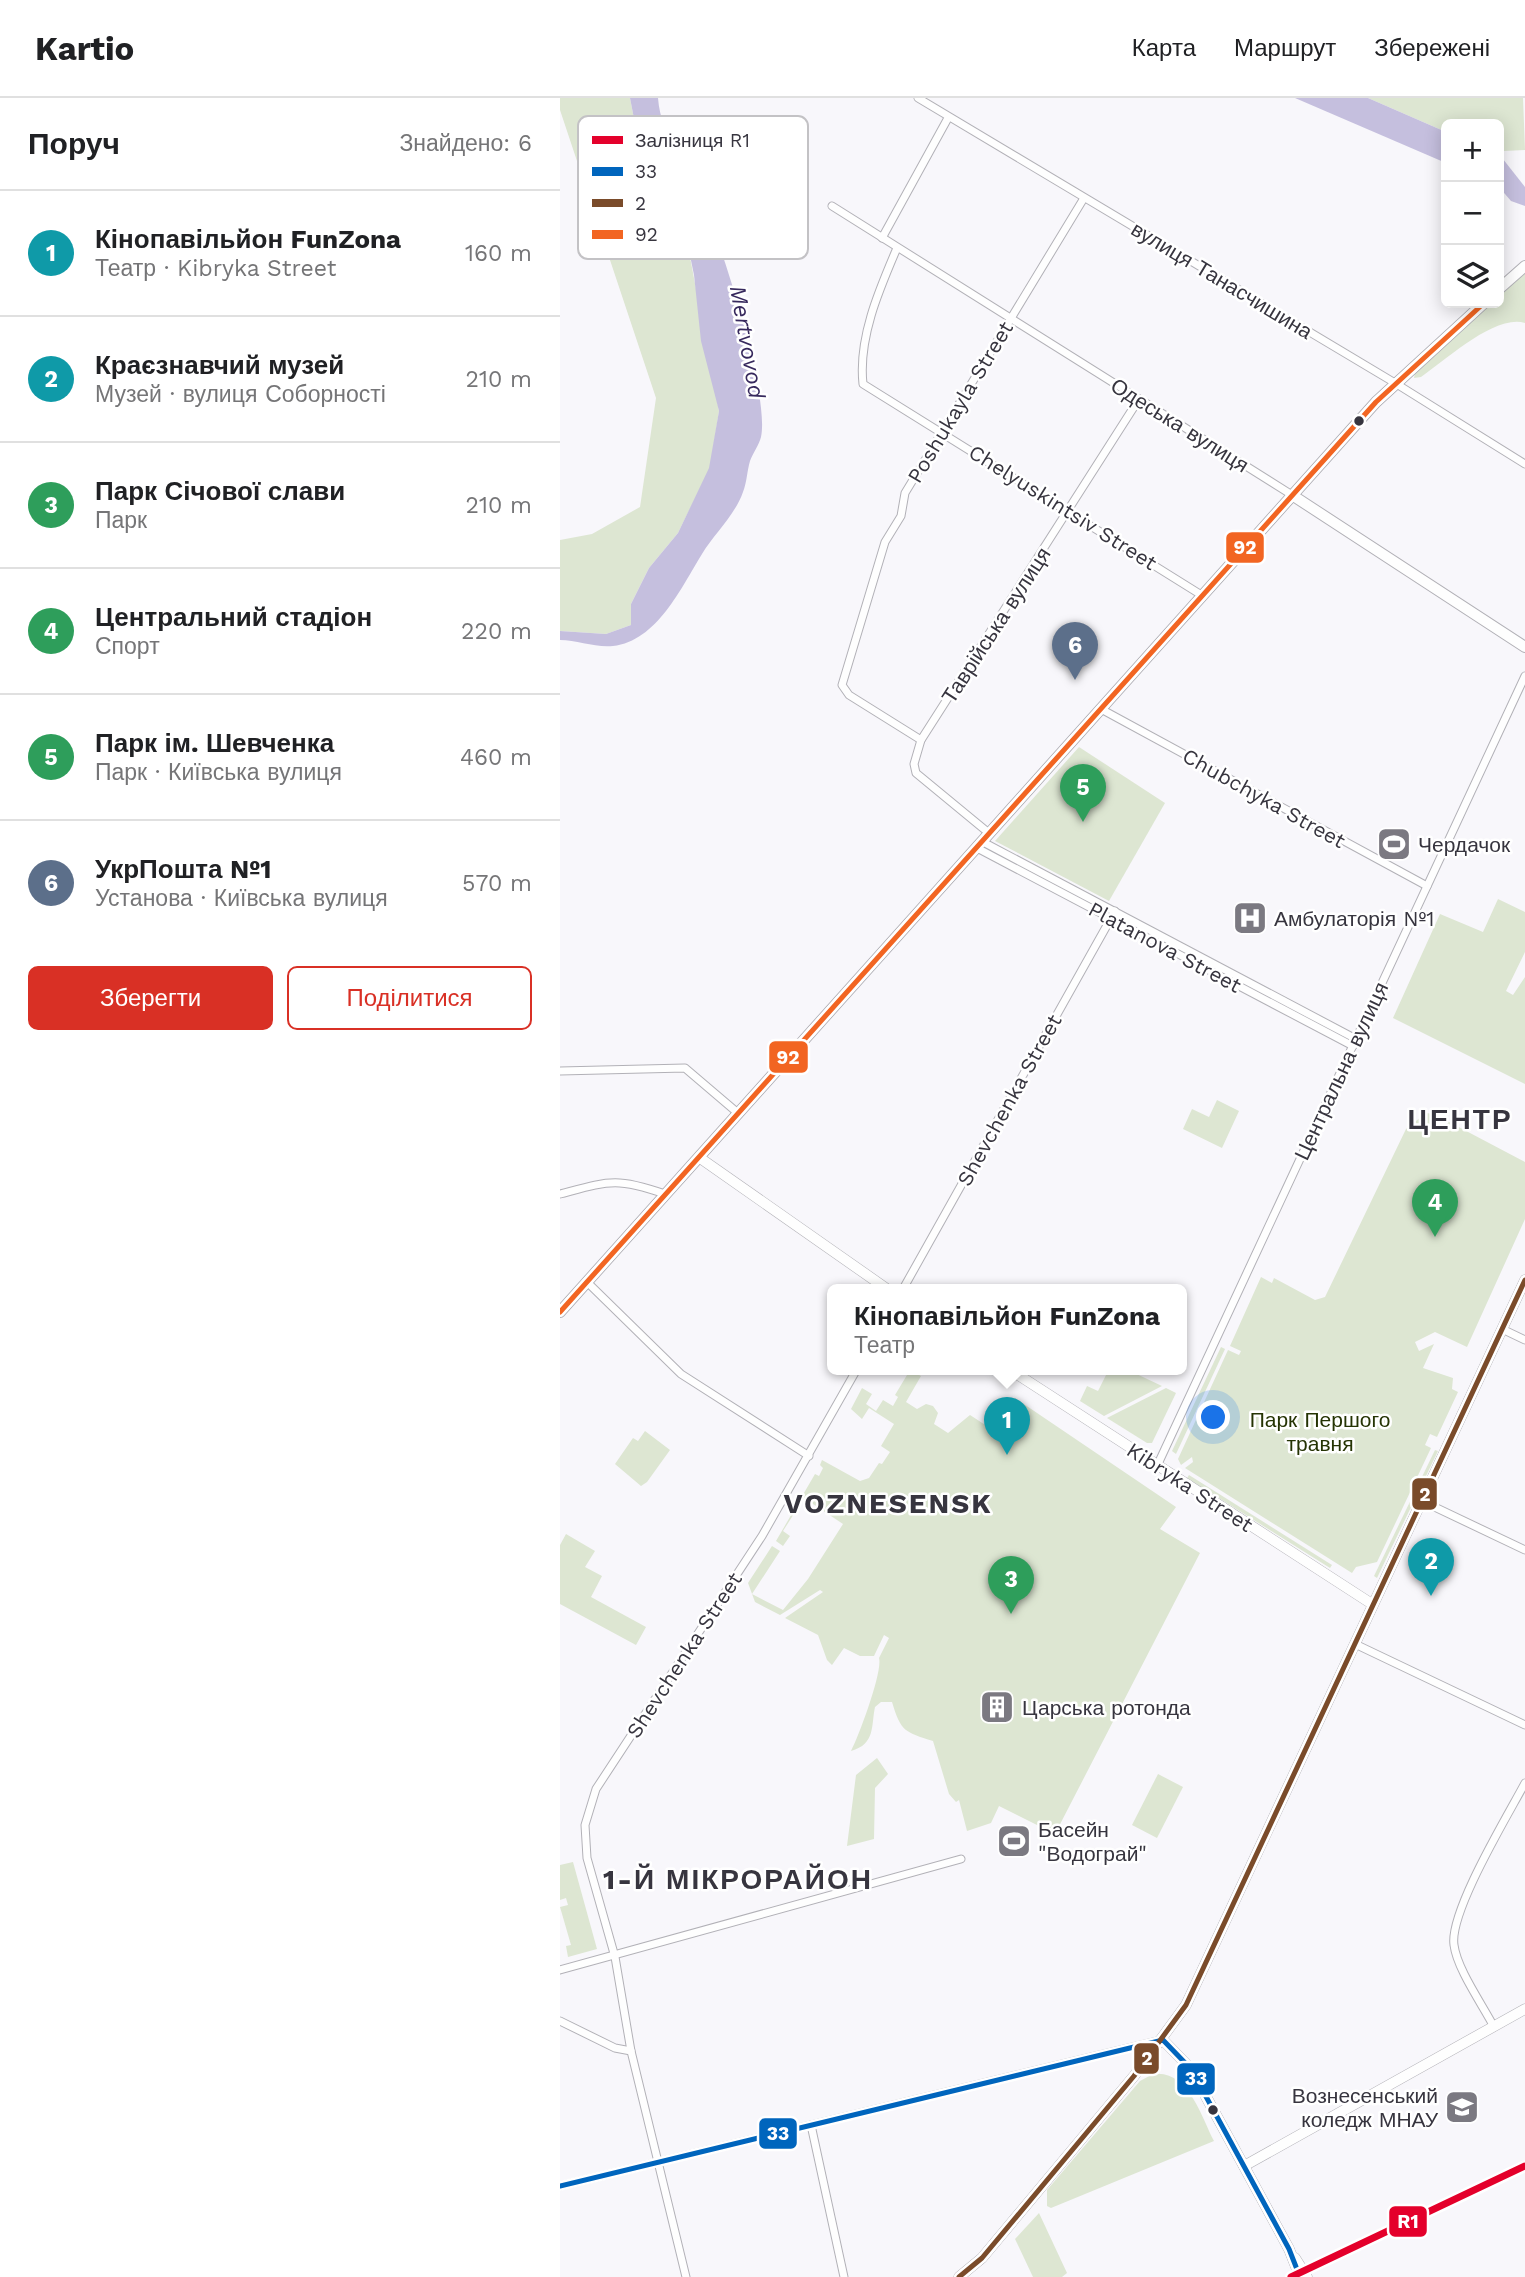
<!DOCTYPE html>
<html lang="uk">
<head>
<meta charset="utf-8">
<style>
	:root { --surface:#fff; --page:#f6f6f6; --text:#202124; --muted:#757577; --line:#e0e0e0; --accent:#d93025 }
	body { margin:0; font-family:"Work Sans",sans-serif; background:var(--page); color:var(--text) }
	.controls { position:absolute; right:21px; top:21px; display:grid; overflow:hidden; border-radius:10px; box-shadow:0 4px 18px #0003 }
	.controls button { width:63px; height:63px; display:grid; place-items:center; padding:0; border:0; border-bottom:2px solid var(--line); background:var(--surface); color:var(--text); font:35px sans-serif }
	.you { position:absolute; left:654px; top:1320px; width:24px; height:24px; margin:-18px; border:5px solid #fff; border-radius:50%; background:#1a73e8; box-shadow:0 0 0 10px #1a73e833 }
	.badge { display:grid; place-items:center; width:46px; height:46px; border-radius:50%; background:var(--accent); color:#fff; font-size:23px; font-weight:700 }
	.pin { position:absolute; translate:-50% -58px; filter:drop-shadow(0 2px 4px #0008) }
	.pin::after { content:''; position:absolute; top:37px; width:24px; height:21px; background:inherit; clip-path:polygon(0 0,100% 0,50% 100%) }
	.popup { position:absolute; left:267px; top:1186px; width:360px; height:91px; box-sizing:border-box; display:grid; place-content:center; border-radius:10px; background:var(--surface); filter:drop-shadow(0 2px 5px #0005); font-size:23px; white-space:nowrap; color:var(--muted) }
	.popup b { font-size:26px; color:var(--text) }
	.popup::after { content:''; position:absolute; left:50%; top:100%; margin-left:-14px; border:14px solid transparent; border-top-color:var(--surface) }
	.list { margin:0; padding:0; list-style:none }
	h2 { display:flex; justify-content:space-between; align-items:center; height:91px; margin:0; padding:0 28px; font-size:30px }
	h2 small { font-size:23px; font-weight:400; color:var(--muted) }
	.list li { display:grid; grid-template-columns:46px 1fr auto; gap:21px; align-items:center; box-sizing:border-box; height:126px; padding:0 28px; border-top:2px solid var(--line) }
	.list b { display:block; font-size:26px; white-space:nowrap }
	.list p { margin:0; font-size:23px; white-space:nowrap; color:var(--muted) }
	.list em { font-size:23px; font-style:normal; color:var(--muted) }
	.actions { display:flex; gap:14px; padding:21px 28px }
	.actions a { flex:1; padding:16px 0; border:2px solid var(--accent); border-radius:10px; text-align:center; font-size:24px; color:var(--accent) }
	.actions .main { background:var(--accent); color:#fff }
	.icon { flex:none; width:38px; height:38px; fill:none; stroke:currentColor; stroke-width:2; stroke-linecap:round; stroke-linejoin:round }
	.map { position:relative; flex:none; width:965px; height:2179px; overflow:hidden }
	header { display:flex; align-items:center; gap:42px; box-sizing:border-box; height:98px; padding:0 35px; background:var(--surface); border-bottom:2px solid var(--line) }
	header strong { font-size:33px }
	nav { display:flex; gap:38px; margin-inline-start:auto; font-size:24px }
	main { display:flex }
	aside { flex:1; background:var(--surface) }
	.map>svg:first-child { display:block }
	.green { fill:#dde6d2 }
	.water { fill:#c5bfde }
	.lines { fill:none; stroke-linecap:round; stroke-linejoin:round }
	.street-casing { stroke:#b2b1b7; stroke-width:9 }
	.secondary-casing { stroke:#b2b1b7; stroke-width:11 }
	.primary-casing { stroke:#b2b1b7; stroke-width:12 }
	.street { stroke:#fefefe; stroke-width:7 }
	.secondary { stroke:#fefefe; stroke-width:10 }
	.primary { stroke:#fefefe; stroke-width:10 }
	.bus-1-casing { stroke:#fff; stroke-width:10 }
	.bus-2-casing { stroke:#fff; stroke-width:10 }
	.bus-3-casing { stroke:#fff; stroke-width:10 }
	.bus-1 { stroke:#0065bd; stroke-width:5 }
	.bus-2 { stroke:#7a4b2a; stroke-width:5 }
	.bus-3 { stroke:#f26522; stroke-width:5 }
	.rail-1-casing { stroke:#fff; stroke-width:12 }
	.rail-1 { stroke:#e4002b; stroke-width:7 }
	.bus-dot { fill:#37353f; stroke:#fff; stroke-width:2.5 }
	.labels { text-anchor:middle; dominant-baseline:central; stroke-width:5; stroke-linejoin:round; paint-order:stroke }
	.street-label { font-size:21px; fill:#37353f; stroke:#fff }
	.poi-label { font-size:21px; fill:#37353f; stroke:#fff; text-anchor:start }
	.park-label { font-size:21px; fill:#253404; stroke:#fff }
	.water-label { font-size:23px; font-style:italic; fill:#37295d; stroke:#fff }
	.district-label { font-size:28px; font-weight:bold; letter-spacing:2px; fill:#37353f; stroke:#fff }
	.key { fill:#fff; stroke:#c3c2c5; stroke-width:2 }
	.key-label { font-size:19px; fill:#37353f }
	.line-badge { stroke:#fff; stroke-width:2.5 }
	.badge-label { font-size:19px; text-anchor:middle; font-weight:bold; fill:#fff }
</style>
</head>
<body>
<header>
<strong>Kartio</strong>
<nav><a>Карта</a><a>Маршрут</a><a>Збережені</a></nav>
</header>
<main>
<aside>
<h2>Поруч<small>Знайдено: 6</small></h2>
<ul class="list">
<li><span class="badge" style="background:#0f9aa8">1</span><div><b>Кінопавільйон FunZona</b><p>Театр · Kibryka Street</p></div><em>160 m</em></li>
<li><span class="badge" style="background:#0f9aa8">2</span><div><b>Краєзнавчий музей</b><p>Музей · вулиця Соборності</p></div><em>210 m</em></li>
<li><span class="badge" style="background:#2e9e5b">3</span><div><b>Парк Січової слави</b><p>Парк</p></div><em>210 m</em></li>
<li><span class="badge" style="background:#2e9e5b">4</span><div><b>Центральний стадіон</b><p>Спорт</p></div><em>220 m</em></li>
<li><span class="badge" style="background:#2e9e5b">5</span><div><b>Парк ім. Шевченка</b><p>Парк · Київська вулиця</p></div><em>460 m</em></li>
<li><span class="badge" style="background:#5c6f8a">6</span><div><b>УкрПошта №1</b><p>Установа · Київська вулиця</p></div><em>570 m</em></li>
</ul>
<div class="actions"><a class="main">Зберегти</a><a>Поділитися</a></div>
</aside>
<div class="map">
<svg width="965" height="2179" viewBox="0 0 965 2179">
	<rect width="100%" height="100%" fill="#f8f7fb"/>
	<g class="green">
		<polygon points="0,0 70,0 76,31 127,143 159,313 150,370 118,435 89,470 71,506 71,527 46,536 0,533 0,442 32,436 80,409 96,300 0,12"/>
		<polygon points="808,0 963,0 965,52 944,53 942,58 939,56 939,26 886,26 886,34"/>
		<path d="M 965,173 L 965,225 C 935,216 886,262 861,279 L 854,280 L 856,270 L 929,205 L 939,205 L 939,196 Z"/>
		<polygon points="519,649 605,705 549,803 435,743"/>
		<polygon points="938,801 965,814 965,854 946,893 953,897 965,879 965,986 833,920 880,816 923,834"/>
		<polygon points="657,1002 679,1013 662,1050 623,1031 632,1011 649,1019"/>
		<polygon points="866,1015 874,1016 965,1064 965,1121 907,1249 875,1234 855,1244 859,1253 874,1246 863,1270 893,1280 892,1291 898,1294 877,1339 870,1336 865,1347 871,1350 817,1464 796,1469 792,1475 625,1370 633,1364 632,1359 621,1367 618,1361 668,1252 679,1257 681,1253 670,1248 701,1179 712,1185 714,1180 755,1202 765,1199 846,1031"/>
		<polygon points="661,1249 665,1251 616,1356 612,1353"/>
		<polygon points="549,1271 566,1271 602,1288 544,1318 520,1303 527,1288 538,1293"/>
		<path d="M 350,1272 L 361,1278 L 346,1304 L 357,1311 L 366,1306 L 373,1308 L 378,1315 L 374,1326 L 388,1335 L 410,1317 L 433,1332 L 455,1300 L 616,1409 L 600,1431 L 640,1455 L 495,1736 L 439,1708 L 431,1725 L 407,1733 L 399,1702 L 396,1704 L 389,1696 L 373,1643 C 345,1634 341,1634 332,1604 L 321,1604 L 315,1609 C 311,1627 316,1646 291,1653 C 299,1638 323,1573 319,1560 L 329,1540 L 324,1537 L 314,1558 L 300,1558 L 284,1550 L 272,1567 L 267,1562 L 258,1537 L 225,1520 L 263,1494 L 260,1492 L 220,1517 L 195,1504 L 188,1485 L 212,1448 L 220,1453 L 192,1496 L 223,1512 L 248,1481 L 283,1426 L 244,1400 L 223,1433 L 230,1438 L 223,1448 L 216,1443 L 255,1376 L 259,1378 L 263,1370 L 260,1367 L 262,1362 L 300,1383 L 309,1380 L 319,1365 L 322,1366 L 330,1354 L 321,1348 L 334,1326 L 309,1310 L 302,1321 L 291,1311 L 302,1290 L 312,1296 L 306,1306 L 316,1313 L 323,1302 L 333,1308 L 338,1299 L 335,1297 Z"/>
		<polygon points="606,1290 616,1295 592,1345 587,1345 547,1320"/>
		<polygon points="85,1333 110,1352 87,1384 81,1388 55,1366 73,1340 78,1343"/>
		<polygon points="875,1352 878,1353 817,1480 814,1478"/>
		<polygon points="629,1377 772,1467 770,1470 627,1380"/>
		<polygon points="6,1436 35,1453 25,1469 42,1478 31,1499 86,1529 76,1547 0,1506 0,1447"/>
		<polygon points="317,1660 328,1676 315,1690 314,1741 287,1748 296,1677"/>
		<polygon points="598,1676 623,1689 597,1740 572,1727"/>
		<polygon points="13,1764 37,1851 8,1859 6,1848 11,1847 0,1809 8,1807 6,1800 0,1802 0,1767"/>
		<path d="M 593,1976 C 628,1971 641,2018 654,2043 L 491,2110 L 487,2108 L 487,2092 L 580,1983 Z"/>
		<polygon points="479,2115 507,2175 502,2179 473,2179 455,2141"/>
	</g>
	<g class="water">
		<path d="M 70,0 L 98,0 C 101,39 127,68 142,102 C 161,145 210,296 201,339 C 199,347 193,355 190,363 C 187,373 187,384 183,394 C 175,417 154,436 142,456 C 121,490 97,543 53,548 C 36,550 17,542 0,542 L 0,533 L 46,536 L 71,527 L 71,506 L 89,470 L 118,435 L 149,370 L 159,313 L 141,243 L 134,177 L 127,143 L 76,31 Z"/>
		<polygon points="735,0 808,0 886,34 886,65"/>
		<polygon points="939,56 965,89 965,108 951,103 939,89"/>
	</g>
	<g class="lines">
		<g class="street-casing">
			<g id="street">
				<polyline points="358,0 835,285 965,366"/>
				<polyline points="272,108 732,397"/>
				<polyline points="322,140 388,20"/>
				<path d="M 337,150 C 319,192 298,240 303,286 L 643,498"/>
				<polyline points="541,611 867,788"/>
				<polyline points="361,642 289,597 282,587 325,444 341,418 345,395 524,100"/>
				<polyline points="430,736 356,675 354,666 361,642 579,301"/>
				<polyline points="423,744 796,941"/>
				<polyline points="417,750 793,948"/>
				<polyline points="0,973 125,970 179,1016"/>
				<path d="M 0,1096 C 49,1083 56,1079 105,1096"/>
				<polyline points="27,1184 121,1276 249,1358"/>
				<polyline points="343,1191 555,813"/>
				<polyline points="942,1231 965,1242"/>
				<polyline points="597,1368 965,578"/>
				<polyline points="862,1403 965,1452"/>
				<polyline points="795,1546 965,1627"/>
				<polyline points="0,1872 401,1761"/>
				<polyline points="0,1923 55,1950 71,1953"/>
				<path d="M 934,1929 C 922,1906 897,1871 894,1847 C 889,1814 948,1717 965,1685"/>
				<polyline points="251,2027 284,2179"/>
				<polyline points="0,2088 601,1942"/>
				<polyline points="126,2179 71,1953 55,1859 27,1760 25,1727 36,1691 202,1438 297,1271"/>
			</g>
		</g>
		<g class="secondary-casing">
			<g id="secondary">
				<polyline points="140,1060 327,1191"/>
				<polyline points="449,1271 812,1506"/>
				<polyline points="603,1942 631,1971 729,2151 740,2179"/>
				<polyline points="684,2068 965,1911"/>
				<polyline points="735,2160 747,2179"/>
				<polyline points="399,2179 422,2160 574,1978 626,1907 965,1182"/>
			</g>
		</g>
		<g class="primary-casing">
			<g id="primary">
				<polyline points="939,191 965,168"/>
				<polyline points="732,397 965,549"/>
				<polyline points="0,1214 816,304 924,205"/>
			</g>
		</g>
		<use href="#street" class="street"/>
		<use href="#secondary" class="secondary"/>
		<use href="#primary" class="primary"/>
		<g class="bus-1-casing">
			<polyline id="bus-1" points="0,2088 603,1942 631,1971 729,2151 740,2179"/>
		</g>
		<g class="bus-2-casing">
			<polyline id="bus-2" points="399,2179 422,2160 574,1978 626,1907 965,1182"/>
		</g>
		<g class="bus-3-casing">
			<polyline id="bus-3" points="0,1214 816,304 924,205"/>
		</g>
		<use href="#bus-1" class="bus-1"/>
		<use href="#bus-2" class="bus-2"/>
		<use href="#bus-3" class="bus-3"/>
		<g class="rail-1-casing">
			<polyline id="rail-1" points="731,2179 965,2068"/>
		</g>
		<use href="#rail-1" class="rail-1"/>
	</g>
	<defs>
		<g id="stadium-square" transform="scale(1.75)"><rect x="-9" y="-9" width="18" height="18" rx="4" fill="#7b7981" stroke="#fff"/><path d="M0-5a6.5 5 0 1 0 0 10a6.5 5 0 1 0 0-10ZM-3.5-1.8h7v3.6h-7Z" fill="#fff"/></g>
		<g id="hospital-square" transform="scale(1.75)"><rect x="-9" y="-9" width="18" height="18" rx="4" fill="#7b7981" stroke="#fff"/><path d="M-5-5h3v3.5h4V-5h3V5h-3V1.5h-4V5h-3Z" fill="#fff"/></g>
		<g id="building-square" transform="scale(1.75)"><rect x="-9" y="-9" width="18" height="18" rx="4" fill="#7b7981" stroke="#fff"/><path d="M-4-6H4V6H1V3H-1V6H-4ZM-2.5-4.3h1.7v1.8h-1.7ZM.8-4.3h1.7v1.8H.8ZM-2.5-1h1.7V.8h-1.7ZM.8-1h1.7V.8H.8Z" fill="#fff"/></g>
		<g id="university-square" transform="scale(1.75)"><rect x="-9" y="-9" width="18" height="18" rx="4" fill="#7b7981" stroke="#fff"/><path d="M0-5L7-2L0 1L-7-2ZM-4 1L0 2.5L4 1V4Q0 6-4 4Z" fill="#fff"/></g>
	</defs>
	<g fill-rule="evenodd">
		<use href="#stadium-square" x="834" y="746"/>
		<use href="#hospital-square" x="690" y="820"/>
		<use href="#building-square" x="437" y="1609"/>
		<use href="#stadium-square" x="454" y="1743"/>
		<use href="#university-square" x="902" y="2009"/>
	</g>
	<g class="bus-dot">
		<circle cx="799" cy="323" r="6"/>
		<circle cx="653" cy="2012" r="6"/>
	</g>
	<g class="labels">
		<g class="street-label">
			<text transform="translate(662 182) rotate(31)">вулиця Танасчишина</text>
			<text transform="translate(400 304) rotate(-59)">Poshukayla Street</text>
			<text transform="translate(620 327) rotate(32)">Одеська вулиця</text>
			<text transform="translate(503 409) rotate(32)">Chelyuskintsiv Street</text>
			<text transform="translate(436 527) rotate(-57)">Таврійська вулиця</text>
			<text transform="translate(704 700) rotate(29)">Chubchyka Street</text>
			<text transform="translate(605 849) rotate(28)">Platanova Street</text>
			<text transform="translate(781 973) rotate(-65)">Центральна вулиця</text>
			<text transform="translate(449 1002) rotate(-61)">Shevchenka Street</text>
			<text transform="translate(630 1389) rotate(33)">Kibryka Street</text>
			<text transform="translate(124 1557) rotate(-57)">Shevchenka Street</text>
		</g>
		<g class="poi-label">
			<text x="858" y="746">Чердачок</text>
			<text x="714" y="820">Амбулаторія №1</text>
			<text x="462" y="1609">Царська ротонда</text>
			<text x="478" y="1731">Басейн<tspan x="478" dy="24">"Водограй"</tspan></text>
			<text x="878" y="1997" text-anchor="end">Вознесенський<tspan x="878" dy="24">коледж МНАУ</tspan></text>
		</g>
		<g class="park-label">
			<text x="760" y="1321">Парк Першого<tspan x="760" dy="24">травня</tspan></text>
		</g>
		<g class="water-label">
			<text transform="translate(187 244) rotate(80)">Mertvovod</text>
		</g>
		<g class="district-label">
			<text x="900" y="1021">ЦЕНТР</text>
			<text x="328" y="1405">VOZNESENSK</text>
			<text x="178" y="1781">1-Й МІКРОРАЙОН</text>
		</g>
	</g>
	<rect x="18" y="18" width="230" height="143" rx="10" class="key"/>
	<rect x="32" y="38" width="31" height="8" fill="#e4002b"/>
	<rect x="32" y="69" width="31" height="9" fill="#0065bd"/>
	<rect x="32" y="101" width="31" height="8" fill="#7a4b2a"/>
	<rect x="32" y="132" width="31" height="9" fill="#f26522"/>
	<g class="key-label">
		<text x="75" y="49">Залізниця R1</text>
		<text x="75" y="80">33</text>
		<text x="75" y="112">2</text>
		<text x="75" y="143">92</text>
	</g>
	<g class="line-badge">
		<rect x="665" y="433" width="40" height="33" rx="7" fill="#f26522"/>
		<rect x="208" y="942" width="41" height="34" rx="7" fill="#f26522"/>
		<rect x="851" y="1379" width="27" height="34" rx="7" fill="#7a4b2a"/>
		<rect x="573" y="1944" width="27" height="33" rx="7" fill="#7a4b2a"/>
		<rect x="616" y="1964" width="40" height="34" rx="7" fill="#0065bd"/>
		<rect x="198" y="2019" width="40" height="33" rx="7" fill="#0065bd"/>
		<rect x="828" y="2107" width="40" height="33" rx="7" fill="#e4002b"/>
	</g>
	<g class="badge-label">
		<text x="685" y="456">92</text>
		<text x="228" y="966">92</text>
		<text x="865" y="1403">2</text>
		<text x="587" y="1967">2</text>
		<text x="636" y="1987">33</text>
		<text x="218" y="2042">33</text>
		<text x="848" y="2130">R1</text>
	</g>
</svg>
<div class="controls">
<button>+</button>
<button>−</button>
<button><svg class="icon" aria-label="layers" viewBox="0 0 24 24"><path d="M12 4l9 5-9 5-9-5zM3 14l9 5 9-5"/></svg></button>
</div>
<div class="you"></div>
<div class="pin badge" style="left:447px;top:1357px;background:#0f9aa8">1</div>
<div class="popup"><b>Кінопавільйон FunZona</b>Театр</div>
<div class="pin badge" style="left:871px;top:1498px;background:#0f9aa8">2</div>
<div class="pin badge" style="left:451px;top:1516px;background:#2e9e5b">3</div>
<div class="pin badge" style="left:875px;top:1139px;background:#2e9e5b">4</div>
<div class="pin badge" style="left:523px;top:724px;background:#2e9e5b">5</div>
<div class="pin badge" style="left:515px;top:582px;background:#5c6f8a">6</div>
</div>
</main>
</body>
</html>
